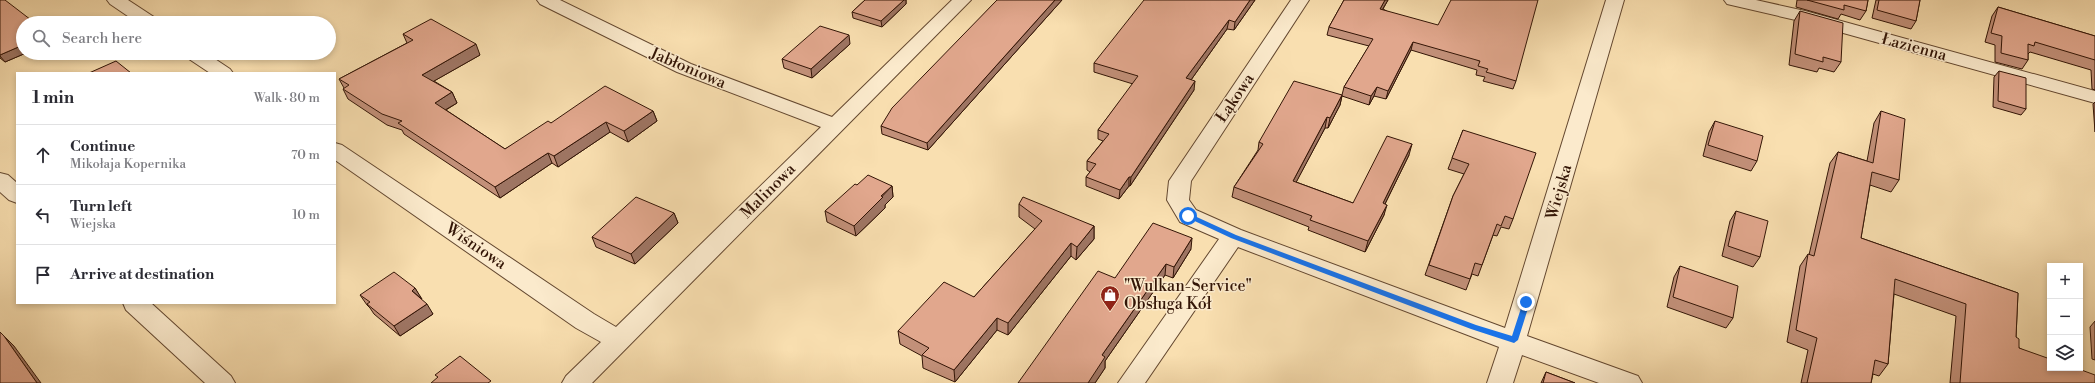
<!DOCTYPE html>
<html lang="en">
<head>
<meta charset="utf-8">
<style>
	:root { --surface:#fff; --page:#f2f2f3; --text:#2b2b33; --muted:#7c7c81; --line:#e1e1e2 }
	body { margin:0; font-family:"Libre Bodoni",serif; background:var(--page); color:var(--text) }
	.controls { position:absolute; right:12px; bottom:12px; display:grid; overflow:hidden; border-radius:0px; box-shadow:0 2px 6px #0003 }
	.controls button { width:36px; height:36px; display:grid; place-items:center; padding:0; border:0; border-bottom:1px solid var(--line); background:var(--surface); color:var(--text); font:20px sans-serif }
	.stop { position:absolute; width:12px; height:12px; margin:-9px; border:3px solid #1a73e8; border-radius:50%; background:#fff }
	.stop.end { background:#1a73e8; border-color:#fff; box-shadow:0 1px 4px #0008 }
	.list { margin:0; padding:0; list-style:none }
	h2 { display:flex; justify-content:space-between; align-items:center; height:52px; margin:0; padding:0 16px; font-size:17px }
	h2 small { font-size:13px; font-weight:400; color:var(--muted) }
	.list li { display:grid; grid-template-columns:26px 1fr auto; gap:12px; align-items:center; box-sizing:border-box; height:60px; padding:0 16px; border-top:1px solid var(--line) }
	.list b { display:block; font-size:15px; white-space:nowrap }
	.list p { margin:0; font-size:13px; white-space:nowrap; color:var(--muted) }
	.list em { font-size:13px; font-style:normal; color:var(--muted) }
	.icon { flex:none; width:22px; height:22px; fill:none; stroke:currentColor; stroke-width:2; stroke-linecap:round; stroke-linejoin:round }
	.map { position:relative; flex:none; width:2095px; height:383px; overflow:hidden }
	.search { position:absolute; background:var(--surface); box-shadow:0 2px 6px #0003; left:16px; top:16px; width:320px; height:44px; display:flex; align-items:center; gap:10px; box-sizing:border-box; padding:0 14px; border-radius:22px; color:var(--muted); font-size:15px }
	.panel { position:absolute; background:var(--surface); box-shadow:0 2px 6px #0003; left:16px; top:72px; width:320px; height:232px; border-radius:0px }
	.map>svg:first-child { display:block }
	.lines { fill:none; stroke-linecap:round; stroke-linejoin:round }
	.minor-casing { stroke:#644830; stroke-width:2 }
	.tertiary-casing { stroke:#644830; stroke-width:2 }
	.minor { fill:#fbeacc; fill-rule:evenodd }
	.tertiary { fill:#fbeacc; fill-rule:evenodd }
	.wall { fill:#c29079; stroke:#331506 }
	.shaded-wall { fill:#9e7563; stroke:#331506 }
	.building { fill:#e1a78d; stroke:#331506 }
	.route { fill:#1a73e8 }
	.labels { text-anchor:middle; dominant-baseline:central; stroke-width:3; stroke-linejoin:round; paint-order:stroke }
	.street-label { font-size:16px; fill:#331506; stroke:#fbeacc }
	.poi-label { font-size:16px; fill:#331506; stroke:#fbeacc; text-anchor:start }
</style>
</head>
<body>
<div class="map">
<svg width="2095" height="383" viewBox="0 0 2095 383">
	<rect width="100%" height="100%" fill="#f9dfb0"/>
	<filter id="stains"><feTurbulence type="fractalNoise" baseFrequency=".005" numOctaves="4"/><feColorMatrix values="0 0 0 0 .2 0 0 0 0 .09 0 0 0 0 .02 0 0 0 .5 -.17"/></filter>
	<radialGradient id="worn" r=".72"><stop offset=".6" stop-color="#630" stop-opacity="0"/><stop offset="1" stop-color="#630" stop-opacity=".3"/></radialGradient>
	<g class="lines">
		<g class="minor-casing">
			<g id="minor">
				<polygon points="107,0 128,0 157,19 159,23 138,23 110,4"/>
				<polygon points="537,0 560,0 691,64 832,117 952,0 971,0 592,383 562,383 566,376 601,342 576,328 335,160 335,143 342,145 594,314 616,327 821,127 677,72 540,4"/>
				<polygon points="1291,0 1309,0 1191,181 1189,200 1196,210 1241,230 1505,328 1606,0 1624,0 1527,336 1638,376 1642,383 1599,383 1522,355 1513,383 1487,383 1499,347 1238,247 1145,383 1118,383 1219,239 1180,222 1167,200 1169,181"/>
				<polygon points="1724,0 1756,0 1805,11 2095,91 2095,103 1800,21 1727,4"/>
				<polygon points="183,53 206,53 230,69 233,73 210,73 186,57"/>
			</g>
		</g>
		<g class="tertiary-casing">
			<g id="tertiary">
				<polygon points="0,173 8,175 17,183 17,203 9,200 0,192"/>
				<polygon points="123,303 151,303 231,376 235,383 205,383 126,310"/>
			</g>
		</g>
		<use href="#minor" class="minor"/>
		<use href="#tertiary" class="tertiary"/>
	</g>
	<g class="wall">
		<polygon points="0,0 23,53 26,53 5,62 0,58"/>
		<polygon points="865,0 906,0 906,4 882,27 853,18 852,12"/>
		<polygon points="997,0 1062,0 928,150 882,134 881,126"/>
		<polygon points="1255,0 1234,30 1227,29 1191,80 1194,90 1130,186 1129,186 1119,199 1086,186 1086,177 1090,172 1087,170 1087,161 1103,141 1098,139 1098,130 1133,84 1094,72 1094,63"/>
		<polygon points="1344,0 1388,0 1383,9 1516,81 1513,89 1483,81 1485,77 1476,75 1477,70 1411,50 1386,99 1374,96 1369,105 1342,96 1340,105 1328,128 1325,128 1296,182 1353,203 1409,155 1385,204 1384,215 1365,252 1308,230 1309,227 1232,197 1234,187 1258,150 1259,142 1342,95 1344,87 1369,46 1327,35 1329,27"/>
		<polygon points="1797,0 1868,0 1866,11 1860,20 1841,14 1838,19 1796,7"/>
		<polygon points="1876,0 1920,0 1916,21 1911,29 1872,18"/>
		<polygon points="1998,7 2095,36 2095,90 2092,89 2091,70 2030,52 2028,54 2028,60 2022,69 1995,62 1995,45 1985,42 1992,16"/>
		<polygon points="1800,11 1841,62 1834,72 1819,68 1817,72 1789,65 1794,21"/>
		<polygon points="403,34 480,55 434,81 452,92 457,103 446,110 505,149 551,123 653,111 657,121 628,142 610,132 558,167 552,163 500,198 404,134 402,130 387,125 348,99 343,89 344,88 339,79 407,43"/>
		<polygon points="850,44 812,78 784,68 782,59"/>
		<polygon points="1999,71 2026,109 2021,115 1993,107 1994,77"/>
		<polygon points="2095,102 2095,132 2093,104"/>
		<polygon points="1881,111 1899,180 1891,192 1870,185 1861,238 2018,293 2016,337 2019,348 2095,383 1950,383 1956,316 1894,294 1888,364 1879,376 1873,374 1871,383 1801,383 1808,350 1787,342 1800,266 1808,254 1809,255 1830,163 1838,152 1867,161 1874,123"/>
		<polygon points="1715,121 1757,161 1751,171 1703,156 1709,132"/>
		<polygon points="1463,130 1513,219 1509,229 1501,227 1497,236 1493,235 1478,276 1472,274 1466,290 1425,275 1453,196 1464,174 1448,169"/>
		<polygon points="857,185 892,186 893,197 885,205 885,208 856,236 827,222 825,211"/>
		<polygon points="1019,204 1094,226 1094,239 1076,260 1071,256 1008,335 997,330 955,382 923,368 922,356 900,344 898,331 974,297 1035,229 1019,217"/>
		<polygon points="1736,211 1760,257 1753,267 1722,256 1730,221"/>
		<polygon points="674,213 678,223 635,264 596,247 592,237"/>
		<polygon points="1191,249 1173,278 1165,275 1105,361 1105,368 1095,383 1115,278"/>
		<polygon points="1680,266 1733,318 1726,328 1667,307 1674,277"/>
		<polygon points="415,288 421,299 433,314 400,336 374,314 370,308 367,305 360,295"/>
		<polygon points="2095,321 2095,360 2092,359 2090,327"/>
		<polygon points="1546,372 1575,383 1541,383"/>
	</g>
	<g class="shaded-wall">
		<polygon points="904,0 906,0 906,4 882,27 881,21"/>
		<polygon points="1055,0 1062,0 928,150 927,143"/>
		<polygon points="1250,0 1255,0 1234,30 1235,22"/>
		<polygon points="1385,0 1388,0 1378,17 1380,9"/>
		<polygon points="1229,20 1227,29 1186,87 1186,78"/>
		<polygon points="849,35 850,44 812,78 811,69"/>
		<polygon points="1413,42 1411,50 1386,99 1388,91"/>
		<polygon points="476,44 480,55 427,85 422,75"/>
		<polygon points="23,45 23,53 26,53 5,62 0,56 0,55"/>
		<polygon points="1195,81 1194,90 1130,186 1131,177"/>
		<polygon points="1377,87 1374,96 1369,105 1371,96"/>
		<polygon points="452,92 457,103 440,113 435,103"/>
		<polygon points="1342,95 1340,105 1328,128 1330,118"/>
		<polygon points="653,111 657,121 628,142 624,131"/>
		<polygon points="1327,117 1325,128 1291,192 1293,181"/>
		<polygon points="606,122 610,132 558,167 554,156"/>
		<polygon points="1412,144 1409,155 1380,214 1383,203"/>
		<polygon points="548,153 552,163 500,198 495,187"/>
		<polygon points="1129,177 1129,186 1119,199 1120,190"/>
		<polygon points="892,186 893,197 885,205 885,208 856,236 854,226"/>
		<polygon points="1387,205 1384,215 1365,252 1368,241"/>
		<polygon points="674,213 678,223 635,264 631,254"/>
		<polygon points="1094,226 1094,239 1076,260 1077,247"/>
		<polygon points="1192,238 1191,249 1173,278 1174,267"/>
		<polygon points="1071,243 1071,256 1008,335 1008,323"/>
		<polygon points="1166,264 1165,275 1105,361 1105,368 1095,383 1088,383 1102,355"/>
		<polygon points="415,288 422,299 412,291"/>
		<polygon points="427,304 433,314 400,336 394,326"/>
		<polygon points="997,318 997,330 955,382 954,370"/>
		<polygon points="4,336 14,346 41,383 37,383"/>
	</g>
	<g class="building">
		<polygon points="0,0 5,0 35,23 23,23 23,45 0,55"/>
		<polygon points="865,0 904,0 881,21 852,12"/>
		<polygon points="997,0 1055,0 927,143 881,126 892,108"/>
		<polygon points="1144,0 1250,0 1235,22 1229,20 1186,78 1195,81 1131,177 1129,177 1120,190 1086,177 1096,164 1087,161 1109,134 1098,130 1138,76 1094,63"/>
		<polygon points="1344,0 1385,0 1380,9 1438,25 1451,0 1538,0 1516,81 1486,72 1488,69 1478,66 1480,61 1413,42 1388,91 1377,87 1371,96 1344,87 1373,39 1329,27"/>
		<polygon points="1807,0 1868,0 1866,11 1844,5 1844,10"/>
		<polygon points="1879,0 1920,0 1916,21 1877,10"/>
		<polygon points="1998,7 2095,36 2095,60 2035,42 2034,46 2028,44 2028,60 2001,53 2002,36 1991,33"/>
		<polygon points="1800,11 1843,23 1841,62 1823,57 1823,62 1795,54"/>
		<polygon points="431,19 476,44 422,75 452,92 435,103 505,149 548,121 551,123 605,86 653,111 624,131 606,122 554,156 548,153 495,187 398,123 402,121 382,114 343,89 349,85 339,79 413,40 403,34"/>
		<polygon points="820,26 849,35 811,69 782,59"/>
		<polygon points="116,61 131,73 89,73"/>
		<polygon points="1999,71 2026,78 2026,109 1998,101"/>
		<polygon points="1294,81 1342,95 1330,118 1327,117 1293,181 1353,203 1387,136 1412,144 1383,203 1387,205 1368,241 1310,220 1312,216 1234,187 1263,144 1259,142"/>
		<polygon points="1881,111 1905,119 1899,180 1872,172 1861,238 2018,293 2016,337 2019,339 2019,348 2050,359 2050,368 2076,368 2095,375 2095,383 1960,383 1966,304 1895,279 1888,364 1875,360 1871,383 1807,383 1817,338 1796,330 1808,254 1814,256 1838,152 1873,163"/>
		<polygon points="1715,121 1763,136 1757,161 1708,145"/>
		<polygon points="1463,130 1536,153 1513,219 1505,216 1501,226 1497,224 1482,265 1475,263 1470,279 1429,265 1453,196 1469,164 1452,158"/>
		<polygon points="868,175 892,186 881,196 883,197 854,226 825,211 855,184 857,185"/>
		<polygon points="636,197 674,213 631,254 592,237"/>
		<polygon points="1023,197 1094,226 1077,247 1071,243 1008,323 997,318 954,370 922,355 929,348 898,331 944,282 974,297 1042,221 1019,204"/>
		<polygon points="1736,211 1768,221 1760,257 1728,246"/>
		<polygon points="1153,223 1192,238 1174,267 1166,264 1102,355 1105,357 1088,383 1018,383 1098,271 1115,278"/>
		<polygon points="1680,266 1738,286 1733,318 1673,297"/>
		<polygon points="394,272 415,288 412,291 427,304 394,326 367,304 370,302 360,295"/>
		<polygon points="0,332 4,336 37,383 0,383"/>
		<polygon points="460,356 491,381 488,383 431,383 438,377 435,375"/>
		<polygon points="1546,372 1575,383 1543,383"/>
	</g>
	<polygon class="route" points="1188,213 1236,235 1476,325 1512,336 1523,302 1526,299 1529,300 1530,302 1518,340 1514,343 1471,329 1231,238 1186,217 1185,216"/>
	<defs>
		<g id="shop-pin" transform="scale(1)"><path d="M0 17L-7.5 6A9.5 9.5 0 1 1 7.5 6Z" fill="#8f2418" stroke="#fbeacc"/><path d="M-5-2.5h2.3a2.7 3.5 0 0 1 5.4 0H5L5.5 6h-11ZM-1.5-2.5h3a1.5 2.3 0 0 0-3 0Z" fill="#fff"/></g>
	</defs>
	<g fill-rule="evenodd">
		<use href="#shop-pin" x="1110" y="295"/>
	</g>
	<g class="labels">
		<g class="street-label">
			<text transform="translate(1914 47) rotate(15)">Łazienna</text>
			<text transform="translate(688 68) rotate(23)">Jabłoniowa</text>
			<text transform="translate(1235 98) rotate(-56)">Łąkowa</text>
			<text transform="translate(768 191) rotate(-45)">Malinowa</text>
			<text transform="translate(1559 192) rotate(-74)">Wiejska</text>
			<text transform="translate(476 246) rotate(34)">Wiśniowa</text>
		</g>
		<g class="poi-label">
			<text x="1124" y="286">"Wulkan-Service"<tspan x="1124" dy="18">Obsługa Kół</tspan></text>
		</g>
	</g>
	<rect width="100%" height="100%" filter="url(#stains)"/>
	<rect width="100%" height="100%" fill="url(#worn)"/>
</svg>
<div class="controls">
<button>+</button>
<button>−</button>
<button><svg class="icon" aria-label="layers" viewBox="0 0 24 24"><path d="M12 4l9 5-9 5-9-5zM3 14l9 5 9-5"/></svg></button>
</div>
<div class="stop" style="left:1188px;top:216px"></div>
<div class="stop end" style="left:1526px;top:302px"></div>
<div class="search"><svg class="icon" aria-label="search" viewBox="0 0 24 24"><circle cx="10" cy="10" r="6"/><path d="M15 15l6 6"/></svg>Search here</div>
<section class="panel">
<h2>1 min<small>Walk · 80 m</small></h2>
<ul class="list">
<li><svg class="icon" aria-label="ahead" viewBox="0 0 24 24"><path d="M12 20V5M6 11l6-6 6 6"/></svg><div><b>Continue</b><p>Mikołaja Kopernika</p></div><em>70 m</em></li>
<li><svg class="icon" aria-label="left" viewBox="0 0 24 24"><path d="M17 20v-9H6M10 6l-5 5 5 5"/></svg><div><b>Turn left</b><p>Wiejska</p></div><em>10 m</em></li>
<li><svg class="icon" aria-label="arrive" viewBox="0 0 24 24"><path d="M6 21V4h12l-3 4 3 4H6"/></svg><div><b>Arrive at destination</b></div></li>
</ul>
</section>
</div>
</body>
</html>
